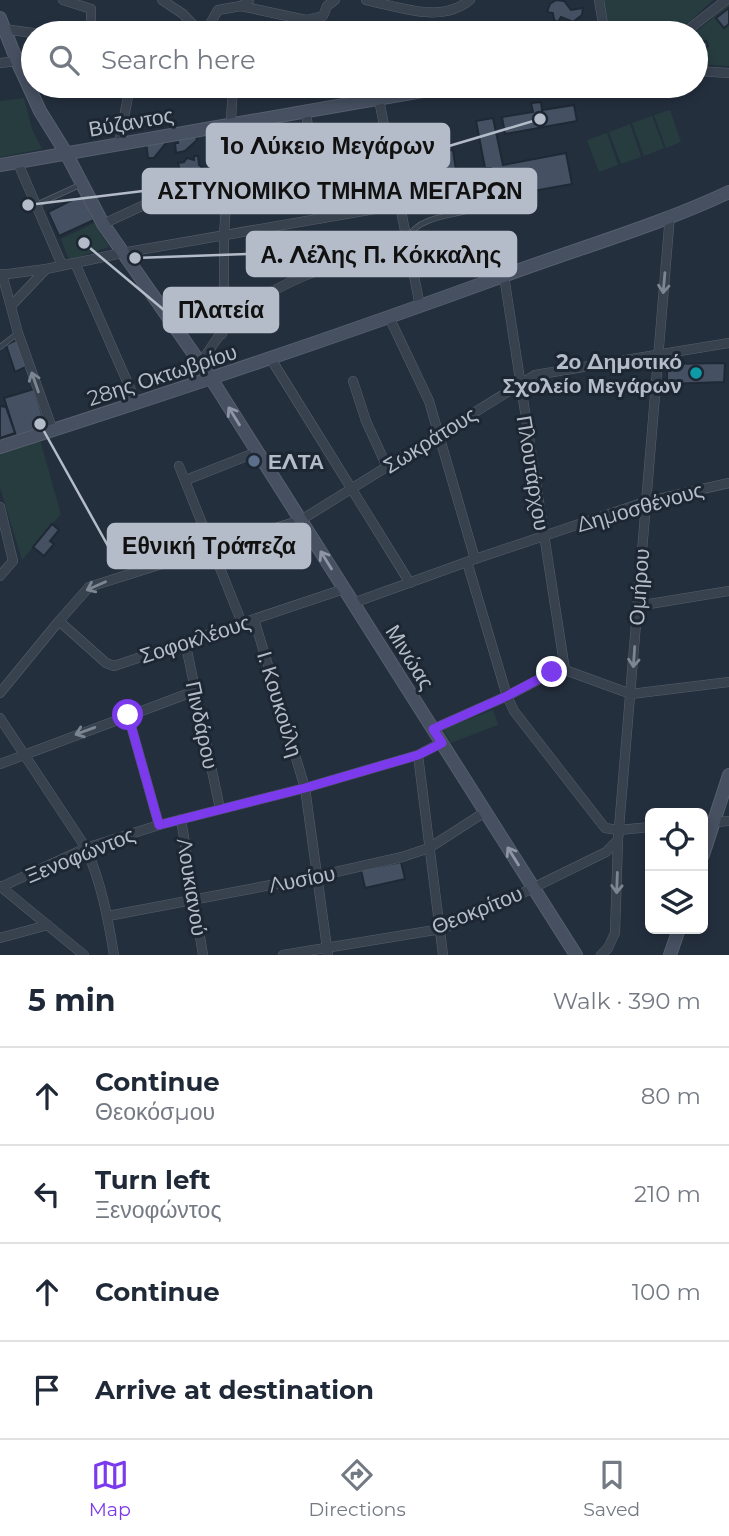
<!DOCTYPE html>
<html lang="en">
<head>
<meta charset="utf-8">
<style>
	:root { --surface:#fff; --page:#f6f6f7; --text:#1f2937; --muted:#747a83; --line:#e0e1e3; --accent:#7c3aed }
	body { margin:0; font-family:Montserrat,sans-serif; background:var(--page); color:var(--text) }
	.controls { position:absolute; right:21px; bottom:21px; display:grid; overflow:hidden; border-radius:10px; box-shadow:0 4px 10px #0003 }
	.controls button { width:63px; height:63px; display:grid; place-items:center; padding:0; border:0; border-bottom:2px solid var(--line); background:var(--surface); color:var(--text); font:35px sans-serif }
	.stop { position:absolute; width:21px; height:21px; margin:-16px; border:5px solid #7c3aed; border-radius:50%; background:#fff }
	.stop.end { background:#7c3aed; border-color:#fff; box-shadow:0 2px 7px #0008 }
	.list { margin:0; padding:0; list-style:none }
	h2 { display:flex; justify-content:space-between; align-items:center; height:91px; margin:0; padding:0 28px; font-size:30px }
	h2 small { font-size:23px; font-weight:400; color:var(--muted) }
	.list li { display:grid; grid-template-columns:46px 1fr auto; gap:21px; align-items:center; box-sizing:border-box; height:98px; padding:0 28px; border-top:2px solid var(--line) }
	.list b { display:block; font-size:26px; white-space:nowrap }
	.list p { margin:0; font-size:23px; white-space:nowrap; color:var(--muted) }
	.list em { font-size:23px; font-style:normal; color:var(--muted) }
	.icon { flex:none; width:38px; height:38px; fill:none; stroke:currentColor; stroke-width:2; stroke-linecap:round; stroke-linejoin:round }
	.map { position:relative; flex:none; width:729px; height:955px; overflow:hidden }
	.search { position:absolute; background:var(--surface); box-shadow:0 4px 10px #0003; left:21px; right:21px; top:21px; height:77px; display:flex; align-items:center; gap:18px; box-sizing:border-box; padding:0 24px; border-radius:38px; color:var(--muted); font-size:26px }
	.sheet { height:483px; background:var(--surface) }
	nav { display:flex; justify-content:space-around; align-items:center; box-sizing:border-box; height:98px; border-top:2px solid var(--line); background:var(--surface); font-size:19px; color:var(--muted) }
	nav a { display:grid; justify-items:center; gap:4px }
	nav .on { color:var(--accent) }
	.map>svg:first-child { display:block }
	.green { fill:#263c3f }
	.building { fill:#455162; stroke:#1f2835; stroke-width:2 }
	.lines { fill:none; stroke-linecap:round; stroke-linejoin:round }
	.lane-casing { stroke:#565f6c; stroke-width:6 }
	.street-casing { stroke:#565f6c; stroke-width:10 }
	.secondary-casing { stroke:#565f6c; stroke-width:14 }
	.lane { stroke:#38414e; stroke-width:4.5 }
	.street { stroke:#38414e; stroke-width:9 }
	.secondary { stroke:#465061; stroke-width:12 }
	.oneway { stroke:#7c8592 }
	.oneway2 { stroke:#8e96a5 }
	.route { stroke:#7c3aed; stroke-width:9 }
	.culture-dot { fill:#0f9aa8; stroke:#1d2633; stroke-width:2.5 }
	.service-dot { fill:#5c6f8a; stroke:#1d2633; stroke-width:2.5 }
	.labels { text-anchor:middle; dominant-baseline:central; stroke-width:6; stroke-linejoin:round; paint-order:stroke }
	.street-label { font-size:21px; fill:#b4bcc9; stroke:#1d2633 }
	.poi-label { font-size:21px; font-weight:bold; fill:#b4bcc9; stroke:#1d2633; text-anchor:end }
	.leader { fill:none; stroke:#b4bcc9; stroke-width:2.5 }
	.callout-dot { fill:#b4bcc9; stroke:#1d2633; stroke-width:2.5 }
	.callout { fill:#b4bcc9; stroke:#b4bcc9; stroke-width:2.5 }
	.callout-label { font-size:23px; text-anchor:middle; font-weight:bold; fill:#111 }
</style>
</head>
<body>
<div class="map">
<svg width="729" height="955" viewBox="0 0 729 955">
	<rect width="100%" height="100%" fill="#242f3e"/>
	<g class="green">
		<polygon points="602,0 713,0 690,21 670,33 614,33 607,29"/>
		<polygon points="729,4 729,66 696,64 695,33"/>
		<polygon points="24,98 32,129 42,149 0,157 0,101"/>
		<polygon points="670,110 681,142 666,148 654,115"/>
		<polygon points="652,116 664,148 644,156 632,123"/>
		<polygon points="630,124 641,157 621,164 609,132"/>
		<polygon points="607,133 618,165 599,172 587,140"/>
		<polygon points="94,223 109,247 69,260 61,239"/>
		<polygon points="40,440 61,514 22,560 0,488 0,452"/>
		<polygon points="493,710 498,725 451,743 443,729"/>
	</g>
	<g class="building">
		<polygon points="556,0 564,1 571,10 583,8 582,15 573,22 561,17 558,22 554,20 553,13 547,12 550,4"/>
		<polygon points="729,8 729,24 724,28 716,18"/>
		<polygon points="700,38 702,43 706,41 708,46 704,48 707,56 699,60 696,51 696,40"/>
		<polygon points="541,102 542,110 574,105 577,121 505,134 502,117 533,112 531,103"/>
		<polygon points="493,118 503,165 566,153 572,184 516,194 516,196 487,202 482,178 492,176 491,168 485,168 476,121"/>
		<polygon points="257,122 260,136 252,137 253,141 233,143 234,125"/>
		<polygon points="195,133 197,140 185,151 176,153 175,143 178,143 177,136"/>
		<polygon points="171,137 154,158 148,158 146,142"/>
		<polygon points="453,150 459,190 405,200 398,162 419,158 422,177 436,175 432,153"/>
		<polygon points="194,156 198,156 199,165 202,167 200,169 201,178 182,181 178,163 184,162 187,158 194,160"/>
		<polygon points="82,195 94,220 59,236 48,212"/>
		<polygon points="18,339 26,367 15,372 6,345"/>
		<polygon points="725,363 724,382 667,384 667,364"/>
		<polygon points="34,389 46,426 16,436 4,398"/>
		<polygon points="0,406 6,407 15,433 0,438"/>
		<polygon points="52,524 59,530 50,541 54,544 44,556 33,547"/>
		<polygon points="401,862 405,879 365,888 361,870"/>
	</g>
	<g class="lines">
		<g class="lane-casing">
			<g id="lane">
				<polyline points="36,205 82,184"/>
				<path d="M 409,236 C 419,218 448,216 466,211"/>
				<polyline points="484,276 484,268 495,264 499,270"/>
				<polyline points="0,347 18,333"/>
			</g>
		</g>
		<g class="street-casing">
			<g id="street">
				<polyline points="63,0 91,9 91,33"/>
				<polyline points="162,0 183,14 201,33"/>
				<path d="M 366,0 C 400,7 441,24 470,0"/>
				<polyline points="599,0 604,30 608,33"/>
				<polyline points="241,6 306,20 323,16 327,6 335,0"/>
				<polyline points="4,29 33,33"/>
				<polyline points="205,33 218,10 241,6 249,0"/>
				<polyline points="684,33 726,0"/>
				<polyline points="0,63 17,61"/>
				<polyline points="696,71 729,73"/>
				<polyline points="379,100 420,306"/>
				<polyline points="306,111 319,219"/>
				<polyline points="119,144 130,86"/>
				<polyline points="17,161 62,265"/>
				<polyline points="103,224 181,188 227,183"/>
				<polyline points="75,263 137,404"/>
				<polyline points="2,274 18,333 53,431"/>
				<polyline points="0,275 46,269 122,253 398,205"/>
				<polyline points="504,276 565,670"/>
				<polyline points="11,306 46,269"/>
				<polyline points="389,317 429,401 475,559"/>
				<polyline points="222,334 224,324 224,236 233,86"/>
				<polyline points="271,359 410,583"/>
				<path d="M 200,364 C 209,351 218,335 229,324 C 276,277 345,261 406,243"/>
				<polyline points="353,381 366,421 387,467"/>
				<polyline points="179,466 242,623"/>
				<polyline points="186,480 257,452"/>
				<polyline points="0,507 13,561 0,576"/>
				<polyline points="467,562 507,696 514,711 605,828 619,830 650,827"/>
				<polyline points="353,603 475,559 645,502 729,483"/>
				<polyline points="637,606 729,591"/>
				<polyline points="254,619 305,788 328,955"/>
				<polyline points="59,621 106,663 114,666 344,589"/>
				<polyline points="185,641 220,809"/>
				<polyline points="0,693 59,621 89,587 301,520 535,375 729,343"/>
				<polyline points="128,715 159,825"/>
				<path d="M 0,718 L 86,848 C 101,882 108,918 114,955"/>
				<polyline points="433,729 507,696 557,670 565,670 631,694 729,682"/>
				<polyline points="418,755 443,955"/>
				<polyline points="0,764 195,691"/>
				<polyline points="181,819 203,955"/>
				<polyline points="703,823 729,821"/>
				<polyline points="0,886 84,955"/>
				<polyline points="1,887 86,848 159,825 305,788 418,755 441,743"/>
				<polyline points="108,916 318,876 402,857 429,848 485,812"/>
				<polyline points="0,938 48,925"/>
				<polyline points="283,955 441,929 488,910 606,852 618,840"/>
				<polyline points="601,955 608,948 615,933 618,840 670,215"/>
			</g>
		</g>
		<g class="secondary-casing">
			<g id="secondary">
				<polyline points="0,18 17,61 40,111 66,153 103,224 212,380 576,955"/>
				<polyline points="0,165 451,86"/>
				<path d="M 0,447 C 170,393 339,336 506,275 C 579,248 659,225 729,192"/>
				<polyline points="703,855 729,775"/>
				<polyline points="670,955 679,929"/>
			</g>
		</g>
		<use href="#lane" class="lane"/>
		<use href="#street" class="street"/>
		<use href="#secondary" class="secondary"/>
	</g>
	<defs><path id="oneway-shaft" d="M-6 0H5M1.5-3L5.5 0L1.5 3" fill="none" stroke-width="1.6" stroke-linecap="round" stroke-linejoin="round" transform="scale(1.75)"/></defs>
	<g class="oneway">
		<use href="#oneway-shaft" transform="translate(664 283) rotate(95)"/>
		<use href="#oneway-shaft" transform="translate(35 382) rotate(-109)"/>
		<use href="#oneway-shaft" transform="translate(96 586) rotate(156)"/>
		<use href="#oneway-shaft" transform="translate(634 657) rotate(94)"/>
		<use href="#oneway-shaft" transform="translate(85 731) rotate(160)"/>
		<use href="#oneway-shaft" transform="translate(617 883) rotate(92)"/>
	</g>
	<g class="oneway2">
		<use href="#oneway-shaft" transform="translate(234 416) rotate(-122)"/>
		<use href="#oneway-shaft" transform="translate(326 560) rotate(-122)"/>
		<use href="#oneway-shaft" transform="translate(513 856) rotate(-122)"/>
	</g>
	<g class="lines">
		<polyline class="route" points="128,715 159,825 305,788 418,755 442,743 433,729 507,696 552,672"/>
	</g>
	<circle class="culture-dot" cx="696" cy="373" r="7"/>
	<circle class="service-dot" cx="254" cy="461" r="7"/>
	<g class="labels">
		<g class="street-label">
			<text transform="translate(131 122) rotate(-10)">Βύζαντος</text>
			<text transform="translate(162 375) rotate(-18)">28ης Οκτωβρίου</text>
			<text transform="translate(430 440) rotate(-32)">Σωκράτους</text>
			<text transform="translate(533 473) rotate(81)">Πλουτάρχου</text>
			<text transform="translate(640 507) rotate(-16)">Δημοσθένους</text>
			<text transform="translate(639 587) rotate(-86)">Ομήρου</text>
			<text transform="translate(195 639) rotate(-18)">Σοφοκλέους</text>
			<text transform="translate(410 657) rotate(58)">Μινώας</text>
			<text transform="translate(280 704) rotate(73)">Ι. Κουκούλη</text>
			<text transform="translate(202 725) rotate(78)">Πινδάρου</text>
			<text transform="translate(80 855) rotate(-22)">Ξενοφώντος</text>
			<text transform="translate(302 879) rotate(-11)">Λυσίου</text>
			<text transform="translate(192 887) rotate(81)">Λουκιανού</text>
			<text transform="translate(477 910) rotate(-22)">Θεοκρίτου</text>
		</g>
		<g class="poi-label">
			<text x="682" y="361">2ο Δημοτικό<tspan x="682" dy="24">Σχολείο Μεγάρων</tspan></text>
			<text x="268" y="461" text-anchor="start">ΕΛΤΑ</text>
		</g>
	</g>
	<path class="leader" d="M540 119L449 146M28 205L143 191M135 258L247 254M84 243L164 310M40 424L108 546"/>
	<g class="callout-dot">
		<circle cx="540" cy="119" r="7"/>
		<circle cx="28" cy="205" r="7"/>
		<circle cx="135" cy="258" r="7"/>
		<circle cx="84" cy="243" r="7"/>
		<circle cx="40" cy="424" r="7"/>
	</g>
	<g class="callout">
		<rect x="207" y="124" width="242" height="44" rx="7"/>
		<rect x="143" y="169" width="393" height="44" rx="7"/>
		<rect x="247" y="232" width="269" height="44" rx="7"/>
		<rect x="164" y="288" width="114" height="44" rx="7"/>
		<rect x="108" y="524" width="202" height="44" rx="7"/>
	</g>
	<g class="callout-label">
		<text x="328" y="154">1ο Λύκειο Μεγάρων</text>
		<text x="340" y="199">ΑΣΤΥΝΟΜΙΚΟ ΤΜΗΜΑ ΜΕΓΑΡΩΝ</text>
		<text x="381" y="263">Α. Λέλης Π. Κόκκαλης</text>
		<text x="221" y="318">Πλατεία</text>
		<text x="209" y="554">Εθνική Τράπεζα</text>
	</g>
</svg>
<div class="controls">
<button><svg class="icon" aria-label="locate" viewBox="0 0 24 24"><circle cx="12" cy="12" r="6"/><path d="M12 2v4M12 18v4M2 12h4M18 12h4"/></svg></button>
<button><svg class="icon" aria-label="layers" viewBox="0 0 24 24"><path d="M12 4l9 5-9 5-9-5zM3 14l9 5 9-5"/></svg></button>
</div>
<div class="stop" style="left:128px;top:715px"></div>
<div class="stop end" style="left:552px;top:672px"></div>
<div class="search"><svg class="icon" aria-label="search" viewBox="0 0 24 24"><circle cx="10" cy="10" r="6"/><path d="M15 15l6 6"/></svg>Search here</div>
</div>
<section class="sheet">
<h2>5 min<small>Walk · 390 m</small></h2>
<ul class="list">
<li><svg class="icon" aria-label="ahead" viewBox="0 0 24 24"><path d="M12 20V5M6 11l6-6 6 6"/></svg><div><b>Continue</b><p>Θεοκόσμου</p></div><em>80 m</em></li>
<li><svg class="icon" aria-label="left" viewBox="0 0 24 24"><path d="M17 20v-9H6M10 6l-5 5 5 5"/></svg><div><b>Turn left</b><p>Ξενοφώντος</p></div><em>210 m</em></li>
<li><svg class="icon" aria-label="ahead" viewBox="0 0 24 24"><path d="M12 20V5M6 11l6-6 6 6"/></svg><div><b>Continue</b></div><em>100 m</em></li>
<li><svg class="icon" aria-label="arrive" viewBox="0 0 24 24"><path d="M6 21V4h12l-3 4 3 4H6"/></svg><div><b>Arrive at destination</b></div></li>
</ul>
</section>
<nav>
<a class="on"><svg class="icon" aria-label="map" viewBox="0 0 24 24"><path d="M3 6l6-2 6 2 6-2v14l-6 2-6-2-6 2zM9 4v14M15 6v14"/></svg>Map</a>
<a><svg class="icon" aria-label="directions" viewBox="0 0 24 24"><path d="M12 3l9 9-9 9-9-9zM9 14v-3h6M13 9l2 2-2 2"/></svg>Directions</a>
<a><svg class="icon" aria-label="saved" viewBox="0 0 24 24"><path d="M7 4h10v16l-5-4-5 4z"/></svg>Saved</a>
</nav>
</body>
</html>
